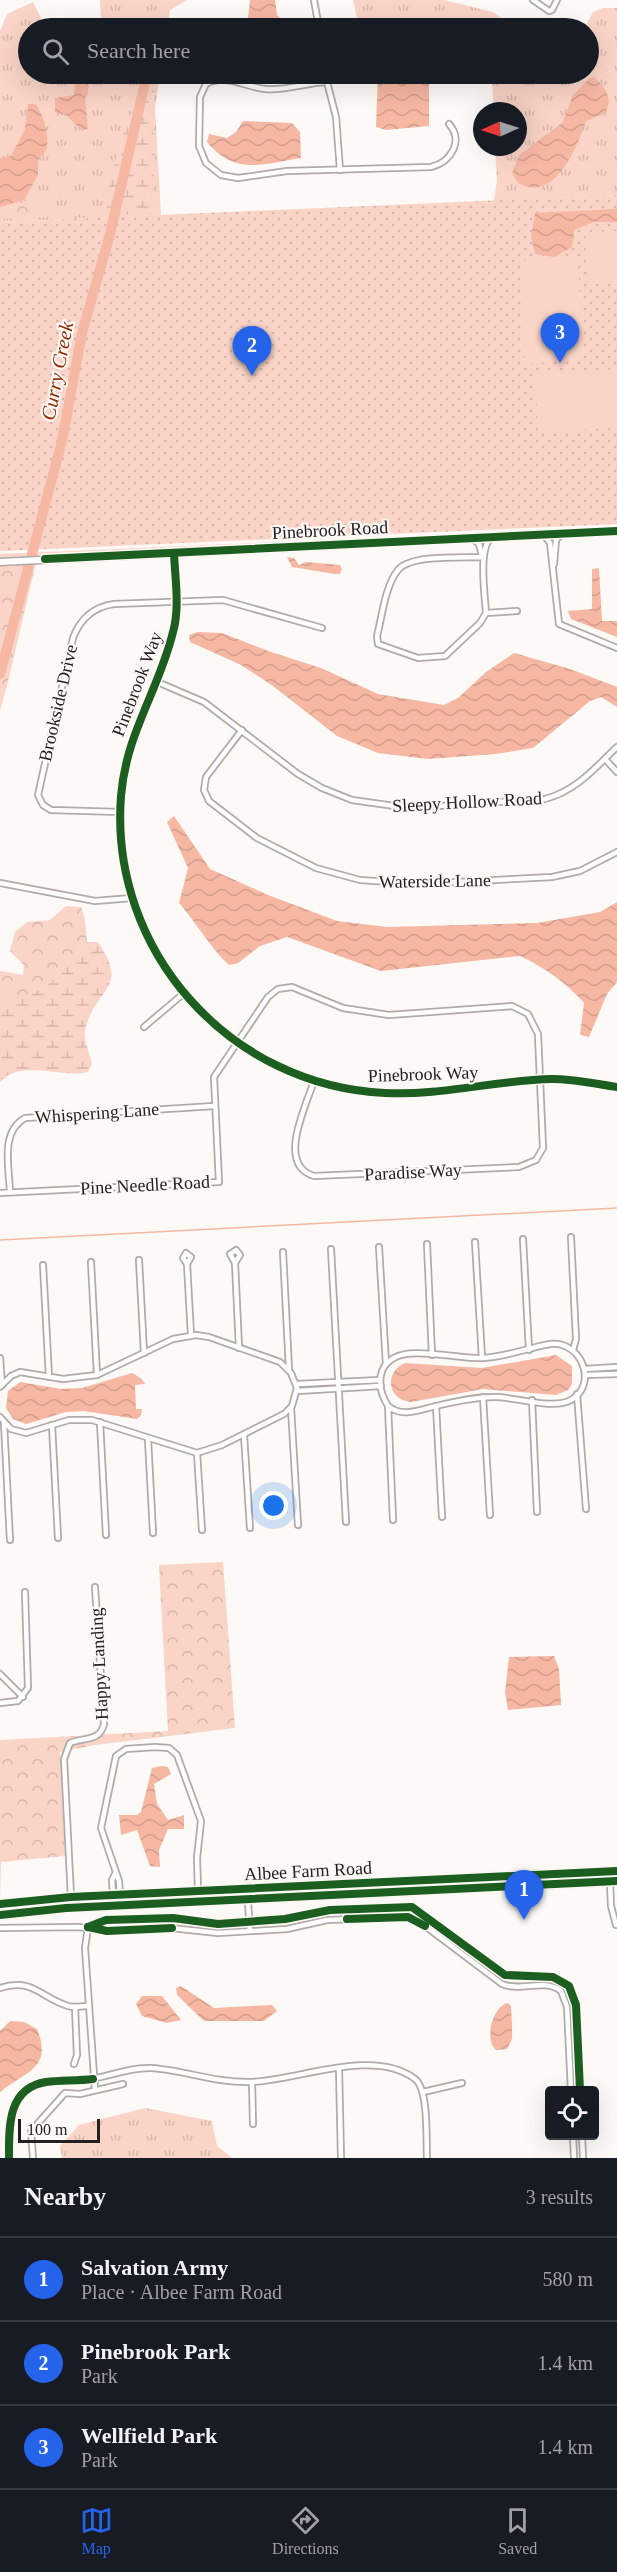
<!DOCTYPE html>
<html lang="en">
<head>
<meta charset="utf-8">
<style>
	:root { --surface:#171b24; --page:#242831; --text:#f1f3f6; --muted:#9ea1a6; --line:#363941; --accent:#2563eb }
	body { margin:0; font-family:"Times New Roman",serif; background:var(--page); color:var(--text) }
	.controls { position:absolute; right:18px; bottom:18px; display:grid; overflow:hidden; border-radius:6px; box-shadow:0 6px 24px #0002 }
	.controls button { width:54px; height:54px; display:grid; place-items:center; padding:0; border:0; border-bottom:2px solid var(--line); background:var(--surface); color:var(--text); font:30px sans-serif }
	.compass { position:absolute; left:473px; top:102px; width:54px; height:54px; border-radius:50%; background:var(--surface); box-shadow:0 6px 24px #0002; rotate:267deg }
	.scale { position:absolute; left:18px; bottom:15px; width:82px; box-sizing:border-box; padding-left:6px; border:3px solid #24201f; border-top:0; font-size:16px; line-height:21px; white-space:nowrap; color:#24201f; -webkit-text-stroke:4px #fef8f5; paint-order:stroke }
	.you { position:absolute; left:274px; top:1506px; width:21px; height:21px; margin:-15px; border:4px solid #fff; border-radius:50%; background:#1a73e8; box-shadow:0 0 0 9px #1a73e833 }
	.badge { display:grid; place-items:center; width:39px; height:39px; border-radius:50%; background:var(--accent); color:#fff; font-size:20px; font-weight:700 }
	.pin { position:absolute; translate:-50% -50px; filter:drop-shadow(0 2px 3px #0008) }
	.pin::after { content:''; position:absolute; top:32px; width:21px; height:18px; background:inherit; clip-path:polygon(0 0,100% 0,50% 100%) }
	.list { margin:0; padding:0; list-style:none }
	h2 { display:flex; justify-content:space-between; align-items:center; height:78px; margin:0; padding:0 24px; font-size:26px }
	h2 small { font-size:20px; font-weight:400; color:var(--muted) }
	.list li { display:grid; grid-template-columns:39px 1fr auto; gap:18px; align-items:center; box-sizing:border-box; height:84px; padding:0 24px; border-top:2px solid var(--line) }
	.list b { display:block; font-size:22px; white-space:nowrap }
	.list p { margin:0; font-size:20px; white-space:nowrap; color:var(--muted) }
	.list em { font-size:20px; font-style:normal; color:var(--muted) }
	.icon { flex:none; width:33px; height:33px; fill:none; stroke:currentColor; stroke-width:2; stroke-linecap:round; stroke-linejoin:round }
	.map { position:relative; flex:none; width:617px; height:2158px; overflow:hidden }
	.search { position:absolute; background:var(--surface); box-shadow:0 6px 24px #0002; left:18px; right:18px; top:18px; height:66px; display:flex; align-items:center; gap:15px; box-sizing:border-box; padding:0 21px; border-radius:33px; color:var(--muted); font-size:22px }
	.sheet { height:330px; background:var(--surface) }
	nav { display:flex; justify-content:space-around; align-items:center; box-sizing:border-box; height:84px; border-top:2px solid var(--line); background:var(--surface); font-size:16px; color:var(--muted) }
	nav a { display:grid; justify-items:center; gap:3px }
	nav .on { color:var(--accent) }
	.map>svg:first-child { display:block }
	.grass { fill:url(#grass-tufts) }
	.forest { fill:url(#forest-crowns) }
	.wetland { fill:url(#wetland-marsh) }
	.park { fill:url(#park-dots) }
	.pitch { fill:#fad4c7 }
	.water { fill:url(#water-waves) }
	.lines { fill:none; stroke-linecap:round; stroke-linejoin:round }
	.stream { stroke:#f6b7a3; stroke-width:1.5 }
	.river { stroke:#f6b7a3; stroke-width:10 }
	.minor-casing { stroke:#afabaa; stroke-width:8 }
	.tertiary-casing { stroke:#afabaa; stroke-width:9 }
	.secondary-casing { stroke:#afabaa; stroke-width:10 }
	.minor { stroke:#fffefe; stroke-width:4.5 }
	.tertiary { stroke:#fffefe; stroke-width:6 }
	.secondary { stroke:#fffefe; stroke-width:7 }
	.cycleway-casing { stroke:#fef8f5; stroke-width:11 }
	.cycleway { stroke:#1b5e20; stroke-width:8 }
	.labels { text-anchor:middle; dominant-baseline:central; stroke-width:4.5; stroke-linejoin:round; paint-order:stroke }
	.street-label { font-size:18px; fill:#24201f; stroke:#fef8f5 }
	.water-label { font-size:20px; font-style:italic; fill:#902a00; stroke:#fef8f5 }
</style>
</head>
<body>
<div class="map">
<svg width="617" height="2158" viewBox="0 0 617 2158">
	<defs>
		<pattern id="grass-tufts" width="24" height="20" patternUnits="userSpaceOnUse" patternTransform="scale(1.5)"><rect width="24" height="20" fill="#fad4c7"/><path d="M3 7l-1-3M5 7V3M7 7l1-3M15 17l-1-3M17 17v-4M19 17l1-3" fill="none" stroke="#d6b6aa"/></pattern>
		<pattern id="forest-crowns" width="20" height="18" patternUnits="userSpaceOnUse" patternTransform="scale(1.5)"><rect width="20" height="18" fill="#fad4c7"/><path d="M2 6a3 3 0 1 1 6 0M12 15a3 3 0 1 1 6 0" fill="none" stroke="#d6b6aa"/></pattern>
		<pattern id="wetland-marsh" width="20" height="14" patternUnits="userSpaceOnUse" patternTransform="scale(1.5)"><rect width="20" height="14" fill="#fad4c7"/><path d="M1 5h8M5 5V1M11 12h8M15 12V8" fill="none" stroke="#d6b6aa"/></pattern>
		<pattern id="park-dots" width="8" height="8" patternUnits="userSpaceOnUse" patternTransform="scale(1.5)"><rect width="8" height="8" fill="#fad4c7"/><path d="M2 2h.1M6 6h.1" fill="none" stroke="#d6b6aa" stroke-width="1.8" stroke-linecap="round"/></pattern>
		<pattern id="water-waves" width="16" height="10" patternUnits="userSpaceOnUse" patternTransform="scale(1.5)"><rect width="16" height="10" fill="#f6b7a3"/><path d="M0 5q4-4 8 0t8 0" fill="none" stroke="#d39d8c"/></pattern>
	</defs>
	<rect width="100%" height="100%" fill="#fcf9f7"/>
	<g class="grass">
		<polygon points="100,0 187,0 170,10 167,28 93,28 94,23 101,22"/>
		<polygon points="353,0 444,0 493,12 515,28 359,28"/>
		<polygon points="33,2 46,28 28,28 28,74 160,74 155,108 161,215 0,222 0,31 7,14"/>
		<polygon points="603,8 617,8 617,195 494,201 497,180 495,147 518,147 518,111 494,111 492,83 370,77 369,74 588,74 588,28 585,28 593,12"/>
		<polygon points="145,2108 212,2121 217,2146 232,2158 62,2158 60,2146 79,2125"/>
	</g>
	<g class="forest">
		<polygon points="31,193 35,211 50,217 0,219 0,209 25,202"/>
		<polygon points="485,533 39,554 38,557 0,559 0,554"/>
		<polygon points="36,563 6,690 0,710 0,564"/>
		<polygon points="66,906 81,907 85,920 87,942 51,982 26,998 0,998 0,971 23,975 24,965 10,951 15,932 27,922 50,920"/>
		<polygon points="223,1562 235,1728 95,1745 60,1752 65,1856 1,1862 0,1899 0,1740 168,1731 159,1565"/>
	</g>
	<g class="wetland">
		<path d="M 155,88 L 152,108 L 155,157 L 150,213 L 107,215 C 103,193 128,108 144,89 Z"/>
		<path d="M 87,942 L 98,942 C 129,988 99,985 86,1026 C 82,1037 89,1052 92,1063 L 88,1072 C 59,1079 24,1058 0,1082 L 0,998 L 26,998 L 51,982 Z"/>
	</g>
	<polygon class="park" points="617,195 617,524 0,551 0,222"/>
	<g class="pitch">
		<polygon points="617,231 617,283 587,285 585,232"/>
		<polygon points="578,256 582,360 525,364 520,261"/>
		<polygon points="617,369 617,428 538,432 535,374"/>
	</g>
	<g class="water">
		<polygon points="250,0 275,0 277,15 281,19 277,28 247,28"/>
		<polygon points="76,74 89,74 88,94 85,99 88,129 81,130 66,115 55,112 55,98 74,95"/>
		<polygon points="378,74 429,74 429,126 386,130 376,127"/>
		<path d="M 594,77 C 605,87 614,99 605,113 L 586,121 C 577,147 555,204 518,183 L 512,173 L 519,155 L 562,123 L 573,95 L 590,78 Z"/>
		<path d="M 28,104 L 36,104 C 44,118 50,135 46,151 L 38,160 L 38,175 L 24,200 L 0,207 L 0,158 L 11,156 L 25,129 Z"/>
		<path d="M 243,121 L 292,123 L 300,132 L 301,158 C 263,164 235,176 207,142 L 209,134 L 227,138 L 236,132 Z"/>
		<polygon points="617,209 617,222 594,222 574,230 572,247 554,257 535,254 531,237 535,213"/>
		<polygon points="287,557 294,558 299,565 306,562 340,565 342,569 340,574 335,574 292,567"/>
		<polygon points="599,568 602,621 617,621 617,637 571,619 568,611 592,609 592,569"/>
		<polygon points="198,632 222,633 271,652 321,668 378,694 444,705 458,698 486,672 514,653 570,669 617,687 617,707 601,697 590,701 533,748 495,754 428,759 378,753 337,736 273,686 241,665 190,642 189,635"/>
		<path d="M 174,816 L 210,869 L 268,895 L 337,921 L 387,927 L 537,923 L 600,912 L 617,902 L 617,982 L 607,994 L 589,1037 L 580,1035 L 584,1003 C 566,982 545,968 520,956 L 381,971 L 287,937 L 260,946 L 238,963 L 229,965 C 211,949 196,922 179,903 L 188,868 L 167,822 Z"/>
		<path d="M 556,1355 L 572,1366 L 572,1384 L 568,1390 L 556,1395 L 483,1389 L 411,1402 C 387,1400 384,1372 405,1363 L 482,1368 Z"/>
		<polygon points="132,1373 142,1379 145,1384 135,1385 136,1409 142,1409 141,1415 137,1419 84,1411 66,1412 26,1424 13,1419 6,1408 8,1391 20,1382 61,1389 82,1388"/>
		<polygon points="554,1656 559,1669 561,1705 508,1710 505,1692 509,1657"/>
		<polygon points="162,1766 168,1767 171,1774 154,1784 157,1804 168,1820 184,1815 184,1829 168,1829 159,1850 160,1867 150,1866 137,1830 121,1835 119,1815 137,1815 141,1812 152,1768"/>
		<polygon points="181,1986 214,2008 272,2005 277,2011 264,2021 204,2021 177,1995 176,1988"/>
		<polygon points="142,1996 162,1996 181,2020 167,2023 142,2016 136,2004"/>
		<path d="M 508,2003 L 511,2006 L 512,2025 L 512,2039 L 507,2049 L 496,2050 C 484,2040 492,2006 508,2003 Z"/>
		<path d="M 10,2021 L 24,2022 L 37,2029 C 53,2069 26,2071 0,2092 L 0,2031 Z"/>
	</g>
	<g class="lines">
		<polyline class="stream" points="0,1240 617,1208"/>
		<polyline class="river" points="0,674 62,441 82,333 110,234 147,74"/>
		<g class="minor-casing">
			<g id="minor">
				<polyline points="314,0 319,28"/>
				<polyline points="533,0 549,11 552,10 557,0"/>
				<polyline points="204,74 209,82"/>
				<polyline points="325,74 336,117 340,170"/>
				<path d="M 326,82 C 305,83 286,91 265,89 C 245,87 226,73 206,84 L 200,97 L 199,146 L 206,163 L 221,175 L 238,178 L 287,171 L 431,167 C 451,162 464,141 449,124"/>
				<polyline points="544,535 550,543 559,624 617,648"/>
				<polyline points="473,539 479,544 482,556"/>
				<path d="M 483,557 C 463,558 411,554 398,570 C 385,586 382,617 377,636 L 378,644 L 418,658 L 445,656 L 480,623 L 486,613 L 517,611"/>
				<polyline points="554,564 556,540 562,534"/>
				<path d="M 486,613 C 485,596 478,549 491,538"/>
				<path d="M 155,681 L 204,702 L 298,774 L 322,788 L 352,800 L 409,808 L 545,799 C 576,791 595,768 617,747"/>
				<polyline points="242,730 206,777 204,790 209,801 257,838 316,868 360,880 419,884 552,877 580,871 617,852"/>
				<polyline points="605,759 617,772"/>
				<path d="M 120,812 L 51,810 L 43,805 L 38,795 L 73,638 C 80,619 93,607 114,604 L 223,600 L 322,628"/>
				<polyline points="0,883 95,901 132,898"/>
				<polyline points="144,1027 183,994"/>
				<path d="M 10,1192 C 9,1167 0,1132 25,1118 L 214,1106"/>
				<path d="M 0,1193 L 219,1182 L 214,1077 L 268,997 L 278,989 L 292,987 L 343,1008 L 389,1015 L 512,1006 L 528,1014 L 538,1034 L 543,1148 L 536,1160 L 519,1167 L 314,1176 C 276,1165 306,1106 314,1081"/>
				<polyline points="571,1237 576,1339 573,1350"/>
				<polyline points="523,1239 529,1350"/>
				<polyline points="475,1242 482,1358"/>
				<polyline points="427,1244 432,1355"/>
				<polyline points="379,1247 386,1364"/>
				<polyline points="331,1249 346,1522"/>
				<polygon points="236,1250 240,1255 235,1263 230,1254"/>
				<polyline points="283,1252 289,1369"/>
				<polygon points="186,1253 191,1257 187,1264 183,1258"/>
				<polyline points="139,1260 144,1353"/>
				<polyline points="91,1262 97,1375"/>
				<polyline points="235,1263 239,1348"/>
				<polyline points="187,1264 191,1335"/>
				<polyline points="43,1265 49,1377"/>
				<polyline points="0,1358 2,1385"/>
				<polyline points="584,1369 617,1367"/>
				<polyline points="585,1375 617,1374"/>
				<polyline points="297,1384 380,1380"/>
				<polyline points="0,1387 11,1376 20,1372 63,1379 97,1375 173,1339 196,1335 209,1337 280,1362 291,1373 297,1388 292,1406 284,1414 222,1445 197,1453 92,1420 69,1420 26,1433 11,1429 0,1417"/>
				<polyline points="297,1391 381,1386"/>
				<polyline points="577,1394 586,1509"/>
				<polyline points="483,1397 490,1515"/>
				<polyline points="532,1400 537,1512"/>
				<path d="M 388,1406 C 401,1417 417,1411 432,1407 C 452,1402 473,1397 495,1397 C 516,1397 553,1410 571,1400 C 599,1384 581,1340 550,1344 C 527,1348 506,1357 483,1358 C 453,1360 395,1339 382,1371 C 378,1383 381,1395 388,1406 L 393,1520"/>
				<polyline points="436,1406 442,1517"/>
				<polyline points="291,1408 298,1525"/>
				<polyline points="100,1422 106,1535"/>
				<polyline points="4,1423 10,1540"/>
				<polyline points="52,1425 58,1538"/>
				<polyline points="244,1435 250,1528"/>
				<polyline points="148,1439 153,1533"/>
				<polyline points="197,1453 202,1530"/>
				<polyline points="0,1674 23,1697"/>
				<polyline points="0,1703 18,1701 28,1688 25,1592"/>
				<polyline points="610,1882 611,1906 616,1925"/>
				<polyline points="247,1889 250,1931"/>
				<polyline points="113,1895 112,1880 115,1874"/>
				<polyline points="120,1895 119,1881 101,1828 116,1756 126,1749 155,1747 169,1748 177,1755 201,1821 197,1858 198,1891"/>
				<path d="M 71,1897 L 64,1759 L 70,1743 C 84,1737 100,1742 104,1724 L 95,1587"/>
				<polyline points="88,1927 106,1920 173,1918 218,1924 285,1919 330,1910 412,1907 505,1975 553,1977 569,1986 576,2005 580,2090"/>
				<polyline points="88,1927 85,1948 95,2090"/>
				<path d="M 0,1928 L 79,1927 L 107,1931 L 171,1928 L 218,1933 L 287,1929 L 327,1920 L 408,1917 L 417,1920 L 502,1984 C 521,1992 544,1978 561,1991 L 567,2007 L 571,2090"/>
				<path d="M 0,1988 C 32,1977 41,1998 68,2006 C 74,2008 81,2006 87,2006"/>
				<polyline points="74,2064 77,2055 75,2007"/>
				<polyline points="339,2068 341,2158"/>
				<polyline points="252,2082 253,2124"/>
				<polyline points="423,2092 462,2083"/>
				<polyline points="573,2136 574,2158"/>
				<polyline points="582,2136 583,2158"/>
				<path d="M 9,2158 C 9,2133 5,2103 30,2088 C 46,2079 66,2082 84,2080 C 107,2078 127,2067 151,2068 C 184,2070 215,2083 250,2082 C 297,2081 373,2047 415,2079 C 429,2090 426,2140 427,2158"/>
				<polyline points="33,2158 31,2131 65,2093 80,2094 123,2084"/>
			</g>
		</g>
		<g class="tertiary-casing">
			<g id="tertiary">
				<path d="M 174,553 C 175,578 180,608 173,632 C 159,690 126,733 121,796 C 109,951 230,1086 385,1093 C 442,1096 496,1080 552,1079 C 574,1079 596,1084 617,1087"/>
				<polyline points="0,562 617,531"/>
			</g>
		</g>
		<g class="secondary-casing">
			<g id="secondary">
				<polyline points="0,1904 71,1897 617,1871"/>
				<polyline points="0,1915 66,1908 617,1881"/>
			</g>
		</g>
		<use href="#minor" class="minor"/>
		<use href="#tertiary" class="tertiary"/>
		<use href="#secondary" class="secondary"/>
		<g class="cycleway-casing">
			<g id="cycleway">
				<path d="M 174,553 C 175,578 180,608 173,632 C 159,690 126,733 121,796 C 109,951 230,1086 385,1093 C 442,1096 496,1080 552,1079 C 574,1079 596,1084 617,1087"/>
				<polyline points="45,559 617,531"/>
				<polyline points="0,1904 71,1897 617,1871"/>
				<polyline points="0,1915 66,1908 617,1881"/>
				<polyline points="347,1919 408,1917 425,1926"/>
				<polyline points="88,1927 106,1920 173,1918 218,1924 285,1919 330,1910 412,1907 505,1975 553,1977 569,1986 576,2005 580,2090"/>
				<polyline points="88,1927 107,1931 172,1928"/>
				<path d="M 9,2158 C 9,2128 7,2088 46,2082 C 61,2080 77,2081 93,2079"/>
			</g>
		</g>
		<use href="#cycleway" class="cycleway"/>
	</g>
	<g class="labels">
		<g class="street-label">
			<text transform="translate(330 530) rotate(-3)">Pinebrook Road</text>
			<text transform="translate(137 684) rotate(-69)">Pinebrook Way</text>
			<text transform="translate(58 703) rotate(-77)">Brookside Drive</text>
			<text transform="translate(467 802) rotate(-3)">Sleepy Hollow Road</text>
			<text transform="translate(435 881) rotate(-1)">Waterside Lane</text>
			<text transform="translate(423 1074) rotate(-2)">Pinebrook Way</text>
			<text transform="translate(97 1113) rotate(-4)">Whispering Lane</text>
			<text transform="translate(413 1172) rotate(-3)">Paradise Way</text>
			<text transform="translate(145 1185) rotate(-3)">Pine Needle Road</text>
			<text transform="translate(99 1664) rotate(-93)">Happy Landing</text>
			<text transform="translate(308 1871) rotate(-3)">Albee Farm Road</text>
		</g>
		<g class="water-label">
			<text transform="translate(57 371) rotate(-79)">Curry Creek</text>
		</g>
	</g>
</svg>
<div class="controls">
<button><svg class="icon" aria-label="locate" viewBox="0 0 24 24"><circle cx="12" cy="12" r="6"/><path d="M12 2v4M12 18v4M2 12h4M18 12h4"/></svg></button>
</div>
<svg class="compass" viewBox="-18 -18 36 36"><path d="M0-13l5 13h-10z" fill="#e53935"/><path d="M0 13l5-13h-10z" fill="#9ea1a6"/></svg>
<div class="scale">100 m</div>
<div class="you"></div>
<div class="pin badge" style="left:524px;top:1920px">1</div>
<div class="pin badge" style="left:252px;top:376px">2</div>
<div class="pin badge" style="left:560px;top:363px">3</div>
<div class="search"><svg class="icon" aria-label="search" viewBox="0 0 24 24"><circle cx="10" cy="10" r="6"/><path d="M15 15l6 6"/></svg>Search here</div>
</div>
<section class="sheet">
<h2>Nearby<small>3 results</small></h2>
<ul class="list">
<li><span class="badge">1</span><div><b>Salvation Army</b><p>Place · Albee Farm Road</p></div><em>580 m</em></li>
<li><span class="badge">2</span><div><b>Pinebrook Park</b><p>Park</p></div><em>1.4 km</em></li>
<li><span class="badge">3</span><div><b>Wellfield Park</b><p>Park</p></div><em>1.4 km</em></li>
</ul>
</section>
<nav>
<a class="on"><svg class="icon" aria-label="map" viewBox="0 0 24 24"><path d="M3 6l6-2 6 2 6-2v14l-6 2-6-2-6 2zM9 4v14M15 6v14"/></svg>Map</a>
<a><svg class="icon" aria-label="directions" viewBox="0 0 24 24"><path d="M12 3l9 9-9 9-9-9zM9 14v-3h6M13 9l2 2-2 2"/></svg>Directions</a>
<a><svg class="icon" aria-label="saved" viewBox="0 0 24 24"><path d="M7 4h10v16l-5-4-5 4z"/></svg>Saved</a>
</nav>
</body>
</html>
